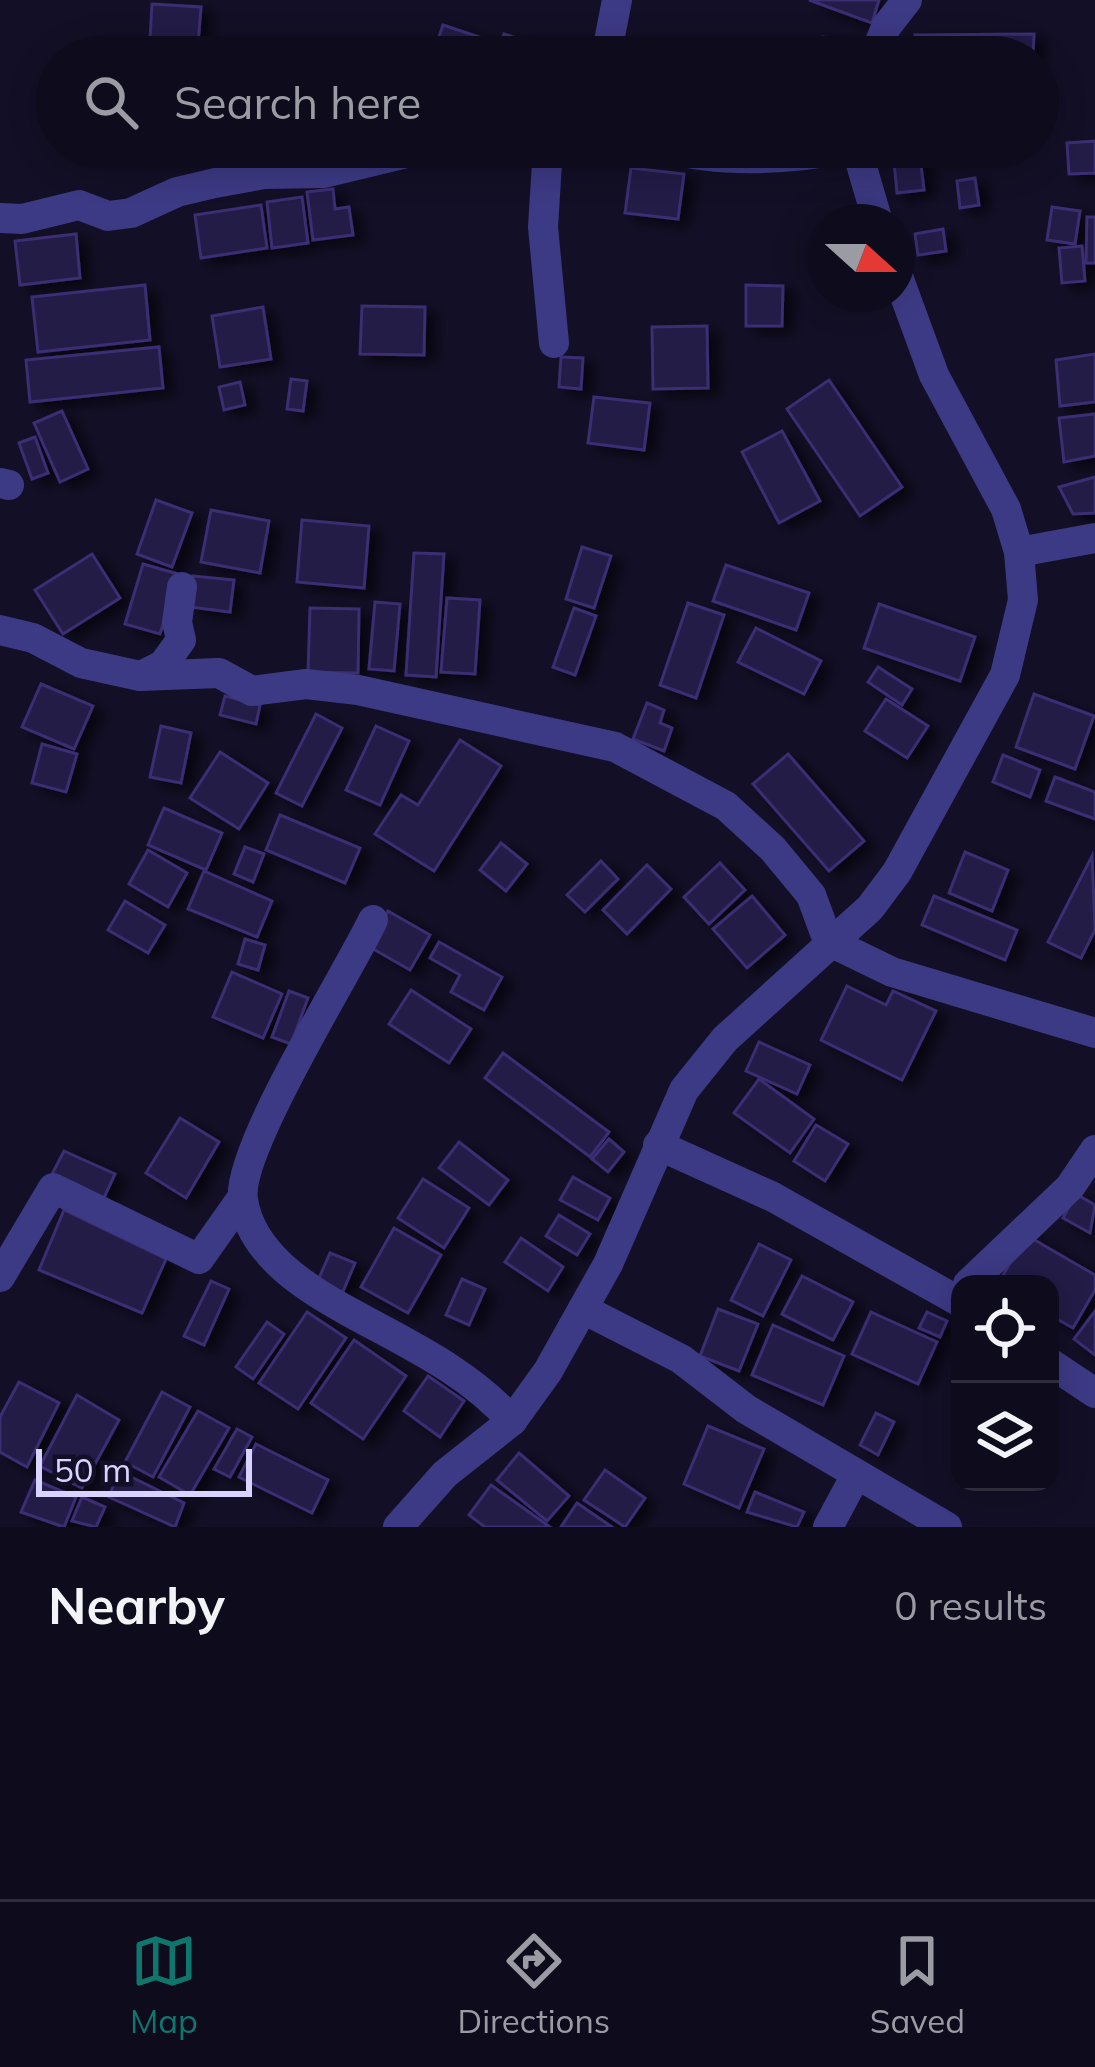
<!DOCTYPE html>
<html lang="en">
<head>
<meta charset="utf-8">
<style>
	:root { --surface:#0e0b1c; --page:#171425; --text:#f1f3f6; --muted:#9b9ba3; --line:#2e2b3b; --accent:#0f766e }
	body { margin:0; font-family:Mulish,sans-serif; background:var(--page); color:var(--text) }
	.controls { position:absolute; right:36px; bottom:36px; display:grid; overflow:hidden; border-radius:24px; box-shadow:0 6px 30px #0003 }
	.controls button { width:108px; height:108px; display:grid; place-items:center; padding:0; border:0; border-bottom:3px solid var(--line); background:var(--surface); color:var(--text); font:60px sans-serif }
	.compass { position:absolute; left:807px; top:204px; width:108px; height:108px; border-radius:50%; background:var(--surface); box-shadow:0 6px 30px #0003; rotate:111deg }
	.scale { position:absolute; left:36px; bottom:30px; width:216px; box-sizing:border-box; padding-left:12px; border:6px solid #d9d4ff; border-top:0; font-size:33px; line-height:42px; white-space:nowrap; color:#d9d4ff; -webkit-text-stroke:9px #130f26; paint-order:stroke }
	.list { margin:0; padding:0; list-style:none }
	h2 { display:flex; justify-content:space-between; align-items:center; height:156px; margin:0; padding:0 48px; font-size:51px }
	h2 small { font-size:39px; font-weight:400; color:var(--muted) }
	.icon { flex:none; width:66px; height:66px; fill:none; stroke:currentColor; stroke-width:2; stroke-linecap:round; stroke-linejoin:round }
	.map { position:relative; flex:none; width:1095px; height:1527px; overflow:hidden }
	.search { position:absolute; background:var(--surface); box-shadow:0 6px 30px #0003; left:36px; right:36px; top:36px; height:132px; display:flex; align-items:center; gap:30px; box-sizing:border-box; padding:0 42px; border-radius:66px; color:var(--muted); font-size:45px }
	.sheet { height:372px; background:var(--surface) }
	nav { display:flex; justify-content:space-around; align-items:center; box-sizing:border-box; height:168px; border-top:3px solid var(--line); background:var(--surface); font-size:33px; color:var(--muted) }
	nav a { display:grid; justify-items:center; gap:6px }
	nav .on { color:var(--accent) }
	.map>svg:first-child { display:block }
	.building { fill:#241b47; stroke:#3b2d73; stroke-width:3; filter:url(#shadow) }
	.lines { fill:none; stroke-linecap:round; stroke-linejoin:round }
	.minor { stroke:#3d3a85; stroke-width:30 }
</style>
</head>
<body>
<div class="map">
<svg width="1095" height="1527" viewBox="0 0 1095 1527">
	<defs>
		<filter id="shadow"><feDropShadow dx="10" dy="6" stdDeviation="6" flood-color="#0009"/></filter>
	</defs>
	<rect width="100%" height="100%" fill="#130f26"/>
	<g class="building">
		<polygon points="809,0 879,0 872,23"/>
		<polygon points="152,4 201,7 197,57 149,57"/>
		<polygon points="443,25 491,41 486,57 432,57"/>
		<polygon points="504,34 574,57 496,57"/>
		<polygon points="1034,34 1033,57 916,57 915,35"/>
		<polygon points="823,37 845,42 842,57 819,56"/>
		<polygon points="711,41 784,57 707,57"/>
		<polygon points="1095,141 1095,173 1069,174 1067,143"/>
		<polygon points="919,148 924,190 897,193 893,151"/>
		<polygon points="631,168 684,174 678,219 625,213"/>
		<polygon points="975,178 979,205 960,208 957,181"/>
		<polygon points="333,189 335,209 349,207 353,235 313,240 307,192"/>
		<polygon points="302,197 308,243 272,248 267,202"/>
		<polygon points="261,205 267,248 201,258 195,215"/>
		<polygon points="1052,207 1080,211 1075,244 1047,240"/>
		<polygon points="1087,217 1095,217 1095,263 1086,263"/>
		<polygon points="943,229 946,251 918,255 915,234"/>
		<polygon points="76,234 80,278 20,285 15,241"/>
		<polygon points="1082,246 1085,281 1062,283 1059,248"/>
		<polygon points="145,285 150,340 38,352 32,297"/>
		<polygon points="746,285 783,286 782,326 746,326"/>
		<polygon points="362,306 425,307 424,355 360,354"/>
		<polygon points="263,307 271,359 220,367 212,316"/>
		<polygon points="707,326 708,388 653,389 652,327"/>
		<polygon points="159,347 163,388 30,402 26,360"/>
		<polygon points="1095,354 1095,402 1060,406 1056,360"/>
		<polygon points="561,357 583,358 581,389 559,387"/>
		<polygon points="291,379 307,381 303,411 287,409"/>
		<polygon points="829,380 902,487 860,516 787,409"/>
		<polygon points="240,382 245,405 224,410 219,387"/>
		<polygon points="594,397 650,403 644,450 588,443"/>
		<polygon points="62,411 88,469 60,482 34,423"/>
		<polygon points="1095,414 1095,456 1064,462 1059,418"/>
		<polygon points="782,431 820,501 779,523 742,452"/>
		<polygon points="35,437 48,473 32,479 19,443"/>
		<polygon points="1095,477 1095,513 1073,514 1059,487"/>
		<polygon points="156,500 192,513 172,567 137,554"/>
		<polygon points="211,510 269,521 260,573 201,562"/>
		<polygon points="302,520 369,526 364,588 297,582"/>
		<polygon points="582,547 611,556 594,608 566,599"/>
		<polygon points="414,553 444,554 436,677 406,675"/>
		<polygon points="92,554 120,598 63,634 35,590"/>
		<polygon points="143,564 178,574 160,634 125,624"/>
		<polygon points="726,565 809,593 796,630 713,601"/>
		<polygon points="193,576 234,580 230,612 190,607"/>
		<polygon points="447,598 480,600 475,674 441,672"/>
		<polygon points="375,602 400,604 394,671 369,669"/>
		<polygon points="688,603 724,615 696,698 660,685"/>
		<polygon points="879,604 975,637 960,681 864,648"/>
		<polygon points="310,608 359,609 358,673 308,672"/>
		<polygon points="574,608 596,616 575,675 553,667"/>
		<polygon points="756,628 821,661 804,694 738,662"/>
		<polygon points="878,667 912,689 902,705 868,682"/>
		<polygon points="41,684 93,706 74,749 22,727"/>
		<polygon points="1034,694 1094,716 1075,769 1016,747"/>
		<polygon points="225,696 260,705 256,724 220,715"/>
		<polygon points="886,699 928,726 907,758 865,731"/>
		<polygon points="647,703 664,710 660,723 672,728 664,751 633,739"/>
		<polygon points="316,714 342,728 302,806 276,793"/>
		<polygon points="161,726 191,733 181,783 150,777"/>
		<polygon points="376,726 409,741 380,805 346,790"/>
		<polygon points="460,740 501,766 434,871 375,834 401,795 418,805"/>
		<polygon points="42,744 77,754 66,792 32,783"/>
		<polygon points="220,752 268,783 239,829 190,798"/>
		<polygon points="788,754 864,841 829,871 753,784"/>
		<polygon points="1003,755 1040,770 1030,797 993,782"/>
		<polygon points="1055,777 1095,792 1095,819 1046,801"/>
		<polygon points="164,808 222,833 206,870 148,845"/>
		<polygon points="280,815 360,848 345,883 266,850"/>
		<polygon points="501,843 527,864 506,891 480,870"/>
		<polygon points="245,847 264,854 253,882 234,874"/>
		<polygon points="148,850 187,873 168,907 129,884"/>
		<polygon points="965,852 1008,870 992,911 949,893"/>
		<polygon points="1092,856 1095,930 1081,958 1048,942"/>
		<polygon points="601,861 618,879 585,912 567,895"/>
		<polygon points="720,863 745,890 709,924 684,897"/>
		<polygon points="647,865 671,889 627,934 603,910"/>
		<polygon points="204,871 272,901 257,937 188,909"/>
		<polygon points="752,896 785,935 747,968 713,929"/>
		<polygon points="934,896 1017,930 1005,960 922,925"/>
		<polygon points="125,901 165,925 148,953 108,930"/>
		<polygon points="388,911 430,935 410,970 368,946"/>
		<polygon points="245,939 265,945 258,970 238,964"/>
		<polygon points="439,942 502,977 484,1010 451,992 460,975 430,958"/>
		<polygon points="232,972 282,994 263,1038 213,1017"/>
		<polygon points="847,986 886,1005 893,991 936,1011 902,1080 821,1040"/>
		<polygon points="411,990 471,1029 449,1063 389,1024"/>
		<polygon points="289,991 308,998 291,1044 272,1037"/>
		<polygon points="759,1042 810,1065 797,1094 746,1071"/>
		<polygon points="503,1053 609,1132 590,1157 485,1078"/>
		<polygon points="759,1079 814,1119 790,1153 734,1113"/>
		<polygon points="180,1118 219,1142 186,1198 146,1173"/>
		<polygon points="816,1125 848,1144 825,1181 794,1161"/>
		<polygon points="609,1139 624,1152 608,1172 592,1159"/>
		<polygon points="459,1142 508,1180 489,1205 439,1168"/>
		<polygon points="64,1151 115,1174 101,1204 49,1180"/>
		<polygon points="573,1177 610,1198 598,1220 560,1200"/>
		<polygon points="423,1179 469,1208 444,1248 398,1218"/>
		<polygon points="1076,1194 1095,1205 1090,1233 1063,1218"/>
		<polygon points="64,1210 166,1259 142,1313 39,1270"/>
		<polygon points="559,1215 590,1234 577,1255 546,1236"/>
		<polygon points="394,1228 441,1255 408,1313 361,1287"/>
		<polygon points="1026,1235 1095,1275 1095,1290 1073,1328 1050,1315 1050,1284 998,1284"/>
		<polygon points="521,1238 563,1267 548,1291 505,1262"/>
		<polygon points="759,1244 791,1260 763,1316 731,1300"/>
		<polygon points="330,1253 355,1263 341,1296 316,1285"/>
		<polygon points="802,1276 853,1302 833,1340 782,1314"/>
		<polygon points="462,1279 485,1289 469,1325 446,1315"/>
		<polygon points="211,1281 229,1289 204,1345 184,1336"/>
		<polygon points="718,1309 758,1324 739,1371 700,1356"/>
		<polygon points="1095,1311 1095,1355 1074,1339"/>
		<polygon points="307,1312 346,1338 298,1409 259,1383"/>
		<polygon points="871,1312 937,1342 918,1384 852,1354"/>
		<polygon points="927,1312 947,1321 940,1337 919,1328"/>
		<polygon points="267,1322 284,1334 253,1379 236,1367"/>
		<polygon points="773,1325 844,1356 823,1405 752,1375"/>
		<polygon points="354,1340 406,1376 363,1439 311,1403"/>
		<polygon points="428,1376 464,1401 440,1437 404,1411"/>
		<polygon points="19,1382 59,1403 27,1467 0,1452 0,1417"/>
		<polygon points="162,1392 190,1407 153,1477 125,1462"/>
		<polygon points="77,1395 119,1420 82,1488 40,1466"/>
		<polygon points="198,1411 229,1428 190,1495 159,1477"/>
		<polygon points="876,1413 894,1422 878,1455 860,1445"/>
		<polygon points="708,1426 764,1449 739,1508 684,1484"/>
		<polygon points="237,1429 252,1437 230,1477 214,1469"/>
		<polygon points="256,1444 328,1480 312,1513 239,1477"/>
		<polygon points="519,1453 569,1496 547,1521 497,1480"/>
		<polygon points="605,1470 645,1498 625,1527 584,1500"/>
		<polygon points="119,1471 184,1503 175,1527 109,1497"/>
		<polygon points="35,1480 76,1497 64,1527 21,1512"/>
		<polygon points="491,1485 550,1527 485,1527 469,1515"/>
		<polygon points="755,1492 804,1512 797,1527 747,1512"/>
		<polygon points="82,1497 105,1507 96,1527 72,1521"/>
		<polygon points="577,1503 612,1527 561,1527"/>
	</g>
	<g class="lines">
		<g class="minor">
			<polyline points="606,57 617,0"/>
			<polyline points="874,57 886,27 907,0"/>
			<polyline points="548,147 543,227 554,343"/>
			<path d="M 663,147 C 725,165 794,159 856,147"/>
			<polyline points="856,147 878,222"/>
			<polyline points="0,218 22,219 79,205 108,216 131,213 177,192 215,183 264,174 324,173 432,147"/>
			<polyline points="0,483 9,485"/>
			<polyline points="1019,552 1095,538"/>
			<polyline points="0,630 33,638 81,663 140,676 219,673 252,691 306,684 358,690 615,747 726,806 773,849 811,895 828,941 892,972 1095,1033"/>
			<polyline points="143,675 163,665 181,640 177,622 182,587"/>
			<path d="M 373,920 C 348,973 235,1152 243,1200 C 251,1253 304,1287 346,1310 C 405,1343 467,1370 512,1421"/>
			<polyline points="658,1145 773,1197 960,1302"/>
			<polyline points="0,1277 53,1188 199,1259 242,1198"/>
			<polyline points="968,1284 1070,1187 1095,1150"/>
			<polyline points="583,1309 681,1359 746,1409 947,1527"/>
			<polyline points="1050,1363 1095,1393"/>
			<polyline points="398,1527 445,1474 512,1421 548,1371 608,1264 684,1090 725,1039 870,908 897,872 1005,675 1023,600 1019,552 1006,509 934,375 897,274"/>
			<polyline points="828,1527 856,1475"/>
		</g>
	</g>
</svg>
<div class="controls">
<button><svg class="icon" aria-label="locate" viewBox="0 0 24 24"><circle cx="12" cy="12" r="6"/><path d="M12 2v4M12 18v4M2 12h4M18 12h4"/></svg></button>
<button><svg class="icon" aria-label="layers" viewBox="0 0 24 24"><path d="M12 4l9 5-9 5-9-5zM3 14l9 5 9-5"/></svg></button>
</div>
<svg class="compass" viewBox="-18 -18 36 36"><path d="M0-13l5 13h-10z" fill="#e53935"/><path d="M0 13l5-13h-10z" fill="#9b9ba3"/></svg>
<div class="scale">50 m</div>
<div class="search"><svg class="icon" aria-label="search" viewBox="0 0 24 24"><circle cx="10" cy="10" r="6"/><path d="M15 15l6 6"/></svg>Search here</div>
</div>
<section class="sheet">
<h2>Nearby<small>0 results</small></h2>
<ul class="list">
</ul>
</section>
<nav>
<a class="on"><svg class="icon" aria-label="map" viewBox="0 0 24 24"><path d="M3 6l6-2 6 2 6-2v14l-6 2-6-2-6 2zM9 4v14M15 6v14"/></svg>Map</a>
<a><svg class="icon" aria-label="directions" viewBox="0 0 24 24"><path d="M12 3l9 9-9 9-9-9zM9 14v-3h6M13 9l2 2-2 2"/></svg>Directions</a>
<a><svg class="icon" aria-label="saved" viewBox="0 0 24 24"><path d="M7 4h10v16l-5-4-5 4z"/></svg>Saved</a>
</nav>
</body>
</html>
